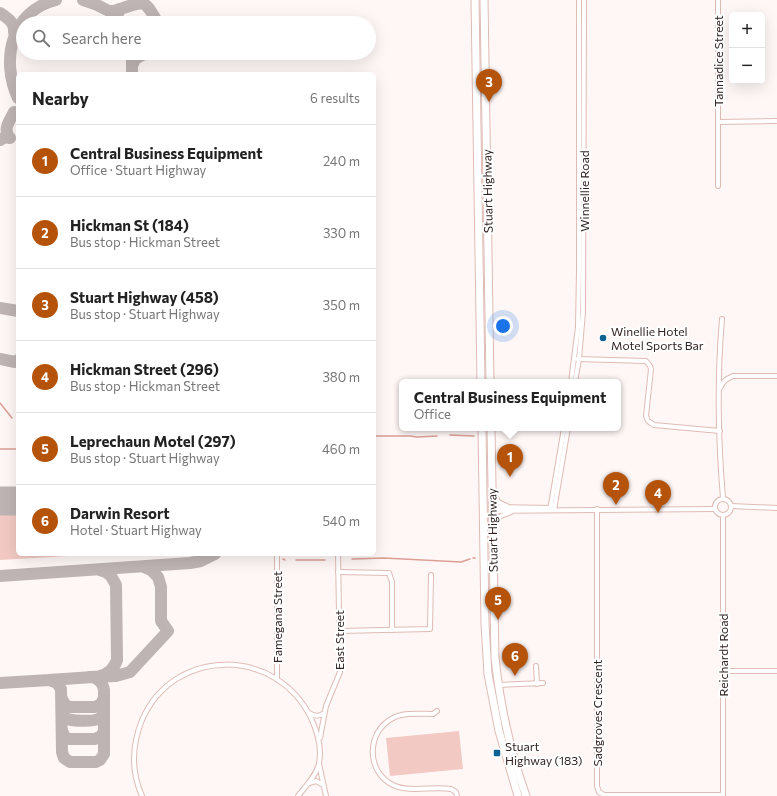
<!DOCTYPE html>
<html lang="en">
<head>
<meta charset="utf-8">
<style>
	:root { --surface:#fff; --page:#f2f2f2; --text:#222; --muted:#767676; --line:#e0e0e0; --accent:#b45309 }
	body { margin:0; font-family:Commissioner,sans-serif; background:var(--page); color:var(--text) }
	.controls { position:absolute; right:12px; top:12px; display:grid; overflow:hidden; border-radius:6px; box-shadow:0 4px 16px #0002 }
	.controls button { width:36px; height:36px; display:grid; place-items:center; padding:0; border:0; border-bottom:1px solid var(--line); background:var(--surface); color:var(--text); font:20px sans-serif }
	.you { position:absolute; left:503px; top:326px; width:14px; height:14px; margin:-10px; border:3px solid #fff; border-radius:50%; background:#1a73e8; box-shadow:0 0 0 6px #1a73e833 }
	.badge { display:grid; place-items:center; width:26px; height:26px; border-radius:50%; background:var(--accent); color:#fff; font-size:13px; font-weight:700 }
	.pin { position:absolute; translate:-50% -33px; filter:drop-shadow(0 1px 2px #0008) }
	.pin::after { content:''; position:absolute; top:21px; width:14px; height:12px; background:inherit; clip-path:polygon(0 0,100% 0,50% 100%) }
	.popup { position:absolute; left:399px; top:379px; width:222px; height:52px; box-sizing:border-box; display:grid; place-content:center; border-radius:6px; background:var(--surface); filter:drop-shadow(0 1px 3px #0005); font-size:13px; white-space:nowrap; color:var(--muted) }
	.popup b { font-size:15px; color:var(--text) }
	.popup::after { content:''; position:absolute; left:50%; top:100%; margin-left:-8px; border:8px solid transparent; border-top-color:var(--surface) }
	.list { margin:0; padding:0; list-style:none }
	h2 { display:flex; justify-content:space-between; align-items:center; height:52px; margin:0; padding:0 16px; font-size:17px }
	h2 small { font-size:13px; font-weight:400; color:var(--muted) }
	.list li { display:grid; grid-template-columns:26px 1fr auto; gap:12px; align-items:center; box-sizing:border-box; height:72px; padding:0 16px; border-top:1px solid var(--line) }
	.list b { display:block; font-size:15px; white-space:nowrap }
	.list p { margin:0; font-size:13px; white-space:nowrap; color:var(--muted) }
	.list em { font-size:13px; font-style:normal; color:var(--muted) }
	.icon { flex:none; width:22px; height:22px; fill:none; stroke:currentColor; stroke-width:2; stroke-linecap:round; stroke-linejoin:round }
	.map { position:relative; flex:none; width:777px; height:796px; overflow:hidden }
	.search { position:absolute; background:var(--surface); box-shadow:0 4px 16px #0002; left:16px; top:16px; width:360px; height:44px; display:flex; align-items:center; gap:10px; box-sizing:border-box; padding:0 14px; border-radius:22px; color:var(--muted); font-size:15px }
	.panel { position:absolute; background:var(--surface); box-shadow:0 4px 16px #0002; left:16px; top:72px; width:360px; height:484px; border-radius:6px }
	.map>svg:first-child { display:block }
	.green { fill:#f2cac3 }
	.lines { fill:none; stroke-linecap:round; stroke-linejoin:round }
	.stream { stroke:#dc9f94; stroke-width:1.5 }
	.taxiway { stroke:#beb4b3; stroke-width:12 }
	.runway { stroke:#beb4b3; stroke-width:29 }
	.minor-casing { stroke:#dfbbb5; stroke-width:6 }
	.trunk-casing { stroke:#dfbbb5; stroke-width:9 }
	.minor { stroke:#fff; stroke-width:4 }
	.trunk { stroke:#fff; stroke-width:7 }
	.poi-dot { fill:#0b6192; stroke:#fff; stroke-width:1.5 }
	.labels { text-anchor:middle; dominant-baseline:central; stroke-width:4; stroke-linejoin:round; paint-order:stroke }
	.street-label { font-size:12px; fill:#312422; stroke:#fff }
	.poi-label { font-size:12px; fill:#312422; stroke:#fff; text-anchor:start }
</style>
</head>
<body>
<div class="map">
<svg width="777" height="796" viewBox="0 0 777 796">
	<rect width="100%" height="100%" fill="#fff7f6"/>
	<g class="green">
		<polygon points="0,513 18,513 18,554 102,554 0,560"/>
		<polygon points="459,731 463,769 390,776 386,738"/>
	</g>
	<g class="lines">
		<g class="stream">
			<polyline points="0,403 12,418"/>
			<polyline points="450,435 474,436"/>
			<polyline points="374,436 410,436 417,437 437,436"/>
			<polyline points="0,449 18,449"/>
			<polyline points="473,558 475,558"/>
			<polyline points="283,559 285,560"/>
			<polyline points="352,559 384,558 461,562 470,559"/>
			<polyline points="296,560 325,560"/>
		</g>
		<g class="taxiway">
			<polyline points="83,0 95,4 109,11 114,11 120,9 117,16 119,23"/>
			<path d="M 120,9 C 147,0 144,0 158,23"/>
			<path d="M 0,13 C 7,18 15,22 14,32"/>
			<polyline points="133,64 135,59 146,53"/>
			<polyline points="132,74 132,53"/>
			<path d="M 18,98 C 0,59 12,11 56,0"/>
			<path d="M 0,140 L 5,137 L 10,138 C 2,129 10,121 14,112"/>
			<polyline points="0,308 18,311"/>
			<polyline points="0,359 15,362 18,360"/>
			<path d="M 100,570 L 106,572 L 111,576 L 116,585 L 117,660 C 114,669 109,674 100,676"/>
			<polyline points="0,576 190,563 201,561 215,554"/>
			<polyline points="90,677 116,676 130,672 168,631 161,621 161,587 158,577 151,570 144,567"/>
			<path d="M 0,683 L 49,680 L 57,683 L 61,689 L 62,752 L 64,758 L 70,762 L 96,762 L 100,760 L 104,754 L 104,690 C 103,683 99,680 93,677 L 49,680"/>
			<polyline points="62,699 65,705 70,707 95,707 101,704 104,698"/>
			<path d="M 62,711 L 65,718 C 70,721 92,722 98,719 C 102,718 103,715 104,711"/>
			<polyline points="62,731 65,737 69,739 95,739 101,736 104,731"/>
		</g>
		<polyline class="runway" points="0,501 18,501"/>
		<g class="minor-casing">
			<g id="minor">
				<polyline points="718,0 718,186"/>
				<polyline points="718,122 777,121"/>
				<path d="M 722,319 C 717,378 718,439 723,498"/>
				<polyline points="577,359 646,361 650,366 651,369 646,416 648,421 654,425 720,431"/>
				<polyline points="571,382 578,327 579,271 579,0"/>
				<polyline points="575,382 579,359 583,312 584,0"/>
				<path d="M 720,388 C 723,381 726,379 733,376 L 777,376"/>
				<polyline points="494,493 498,502 507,506"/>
				<circle cx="723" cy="507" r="8"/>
				<polyline points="731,506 777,508"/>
				<polyline points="492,507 551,508"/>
				<polyline points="597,509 597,786 599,792 604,795 723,795"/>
				<polyline points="550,510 564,428"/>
				<polyline points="554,510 568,428"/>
				<polyline points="492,511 715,509"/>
				<polyline points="723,515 723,796"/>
				<polyline points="493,522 501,516 511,512"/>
				<polyline points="277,554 277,679"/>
				<polyline points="338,572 389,573 392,582 392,630"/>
				<polyline points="339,631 430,629 431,575"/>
				<polyline points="536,666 537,684"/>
				<polyline points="723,671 777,671"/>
				<polyline points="498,685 543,683"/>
				<path d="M 437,711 L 433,714 C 421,714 404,712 393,718 C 367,731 365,771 393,785 C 410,793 432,786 451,789 L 456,792 L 457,796"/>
				<path d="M 308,712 C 313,716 319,717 324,713"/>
				<polyline points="320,738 326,706 340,672 338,554"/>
				<polyline points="319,764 326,796"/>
				<polyline points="309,783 316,781 323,785"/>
				<path d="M 142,796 C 131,771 132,745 142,720 C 174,646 277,647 311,718 C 317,731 322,748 319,763 C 317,775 305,787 298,796"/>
			</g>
		</g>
		<g class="trunk-casing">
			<g id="trunk">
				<polyline points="475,0 481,382"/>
				<polyline points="484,0 490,382"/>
				<polyline points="482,428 485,624 488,674 499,731 518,796"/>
				<path d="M 491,428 L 495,658 C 500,705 510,751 526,796"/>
			</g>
		</g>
		<use href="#minor" class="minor"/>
		<use href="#trunk" class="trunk"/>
	</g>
	<g class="poi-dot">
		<circle cx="603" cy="338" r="4"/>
		<rect x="493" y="749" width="8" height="8" rx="2"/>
	</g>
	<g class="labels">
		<g class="street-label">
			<text transform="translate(718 61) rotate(-90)">Tannadice Street</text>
			<text transform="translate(487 191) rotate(-91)">Stuart Highway</text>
			<text transform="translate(584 191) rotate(-90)">Winnellie Road</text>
			<text transform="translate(492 530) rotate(-91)">Stuart Highway</text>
			<text transform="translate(277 617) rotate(-90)">Famegana Street</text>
			<text transform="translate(339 640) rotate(-90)">East Street</text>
			<text transform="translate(723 655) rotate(-90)">Reichardt Road</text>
			<text transform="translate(597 713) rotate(-90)">Sadgroves Crescent</text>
		</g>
		<g class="poi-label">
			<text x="611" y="331">Winellie Hotel<tspan x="611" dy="14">Motel Sports Bar</tspan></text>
			<text x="505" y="746">Stuart<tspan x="505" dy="14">Highway (183)</tspan></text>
		</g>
	</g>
</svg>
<div class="controls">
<button>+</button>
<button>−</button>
</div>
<div class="you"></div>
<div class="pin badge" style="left:510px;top:477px">1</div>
<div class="popup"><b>Central Business Equipment</b>Office</div>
<div class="pin badge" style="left:616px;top:505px">2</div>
<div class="pin badge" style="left:489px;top:102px">3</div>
<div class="pin badge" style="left:658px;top:513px">4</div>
<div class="pin badge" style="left:498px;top:620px">5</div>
<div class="pin badge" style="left:515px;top:676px">6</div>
<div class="search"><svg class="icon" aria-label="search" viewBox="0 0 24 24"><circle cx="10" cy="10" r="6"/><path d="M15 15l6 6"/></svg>Search here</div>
<section class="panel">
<h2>Nearby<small>6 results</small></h2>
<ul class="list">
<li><span class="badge">1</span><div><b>Central Business Equipment</b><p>Office · Stuart Highway</p></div><em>240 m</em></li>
<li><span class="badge">2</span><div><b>Hickman St (184)</b><p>Bus stop · Hickman Street</p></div><em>330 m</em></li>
<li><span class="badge">3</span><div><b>Stuart Highway (458)</b><p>Bus stop · Stuart Highway</p></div><em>350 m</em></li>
<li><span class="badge">4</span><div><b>Hickman Street (296)</b><p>Bus stop · Hickman Street</p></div><em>380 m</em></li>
<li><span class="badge">5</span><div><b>Leprechaun Motel (297)</b><p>Bus stop · Stuart Highway</p></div><em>460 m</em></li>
<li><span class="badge">6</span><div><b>Darwin Resort</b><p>Hotel · Stuart Highway</p></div><em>540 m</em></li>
</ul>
</section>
</div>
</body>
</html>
